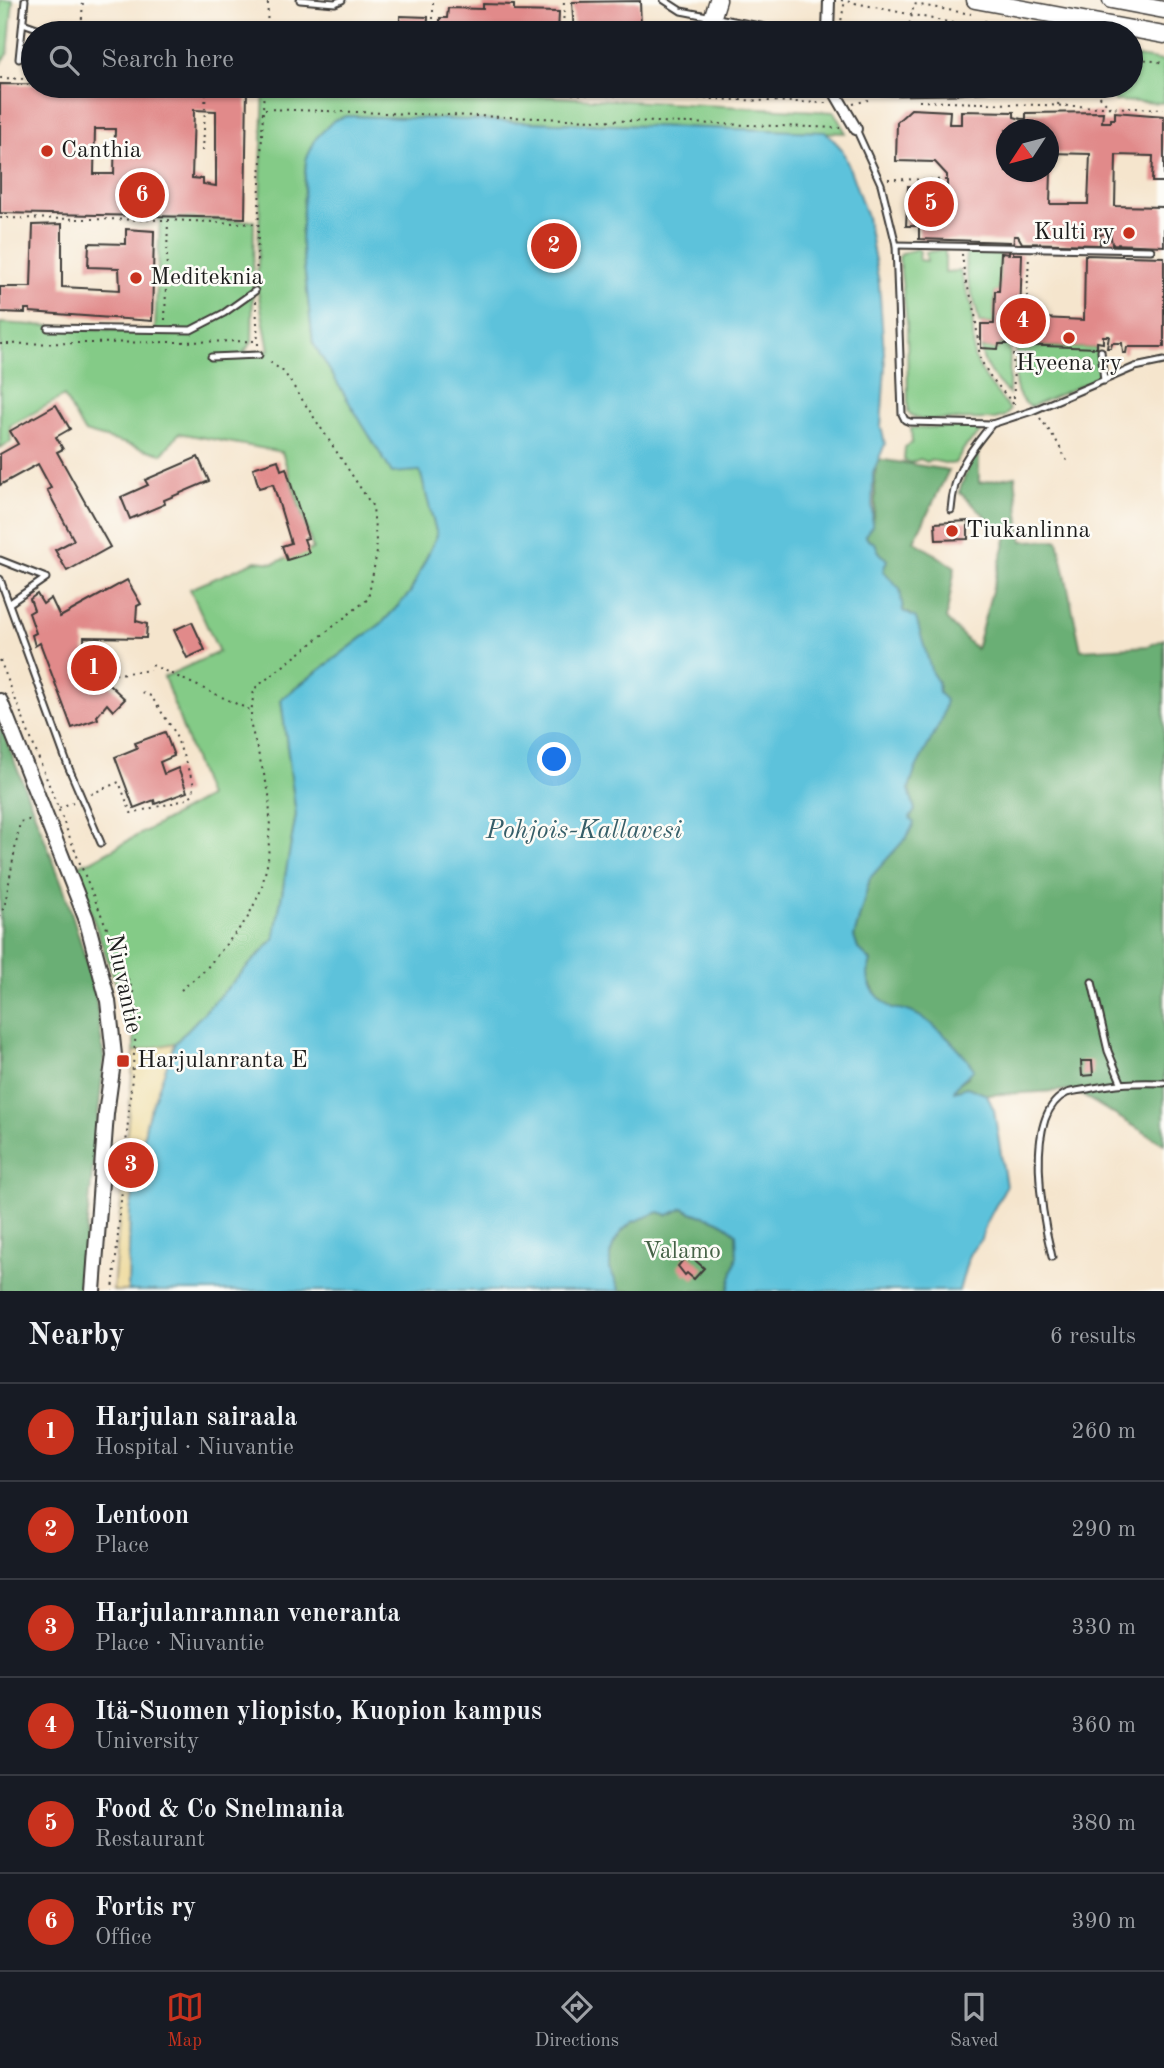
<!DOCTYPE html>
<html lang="en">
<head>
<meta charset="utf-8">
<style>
	:root { --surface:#171b24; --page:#242831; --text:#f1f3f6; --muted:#9ea1a6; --line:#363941; --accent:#c8321e }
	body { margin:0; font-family:"Old Standard TT",serif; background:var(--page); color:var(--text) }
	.compass { position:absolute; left:996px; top:119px; width:63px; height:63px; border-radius:50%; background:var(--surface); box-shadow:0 2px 5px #0004; rotate:234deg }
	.you { position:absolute; left:555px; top:760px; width:24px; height:24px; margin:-18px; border:5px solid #fff; border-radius:50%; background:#1a73e8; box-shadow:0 0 0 10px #1a73e833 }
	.badge { display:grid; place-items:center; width:46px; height:46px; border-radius:50%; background:var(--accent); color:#fff; font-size:23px; font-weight:700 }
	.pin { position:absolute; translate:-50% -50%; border:4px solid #fff; box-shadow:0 2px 7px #0006 }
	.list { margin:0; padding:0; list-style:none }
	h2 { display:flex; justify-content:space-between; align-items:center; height:91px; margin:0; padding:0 28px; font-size:30px }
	h2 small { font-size:23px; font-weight:400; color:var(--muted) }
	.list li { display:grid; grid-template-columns:46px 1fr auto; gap:21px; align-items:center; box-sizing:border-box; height:98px; padding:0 28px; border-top:2px solid var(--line) }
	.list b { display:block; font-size:26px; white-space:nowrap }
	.list p { margin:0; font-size:23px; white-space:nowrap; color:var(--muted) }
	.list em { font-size:23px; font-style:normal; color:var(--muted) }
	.icon { flex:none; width:38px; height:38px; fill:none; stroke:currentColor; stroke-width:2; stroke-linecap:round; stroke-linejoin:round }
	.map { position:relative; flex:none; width:1164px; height:1291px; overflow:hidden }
	.search { position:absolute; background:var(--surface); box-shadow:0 2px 5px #0004; left:21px; right:21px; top:21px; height:77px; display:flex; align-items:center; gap:18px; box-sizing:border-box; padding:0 24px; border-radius:38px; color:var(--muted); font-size:26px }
	.sheet { height:679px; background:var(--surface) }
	nav { display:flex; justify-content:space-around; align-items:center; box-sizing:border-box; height:98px; border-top:2px solid var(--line); background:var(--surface); font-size:19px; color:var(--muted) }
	nav a { display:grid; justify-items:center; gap:4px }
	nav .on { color:var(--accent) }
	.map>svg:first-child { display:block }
	.green { fill:#84cb87; stroke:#507452; stroke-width:2 }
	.forest { fill:#6baf74; stroke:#446648; stroke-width:2 }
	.sand { fill:#eeda9e; stroke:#857b5d; stroke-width:2 }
	.water { fill:#5dc2db; stroke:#3c6f7c; stroke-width:2 }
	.building { fill:#e18a8a; fill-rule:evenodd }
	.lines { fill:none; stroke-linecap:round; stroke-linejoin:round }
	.lane-casing { stroke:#3d3a37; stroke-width:9 }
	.street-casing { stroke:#3d3a37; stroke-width:14 }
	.secondary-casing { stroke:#3d3a37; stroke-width:18 }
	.primary-casing { stroke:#3d3a37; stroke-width:19 }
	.path { stroke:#3d3a37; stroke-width:2; stroke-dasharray:2 5; stroke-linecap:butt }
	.lane { stroke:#fff; stroke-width:5 }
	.street { stroke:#fff; stroke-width:10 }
	.secondary { stroke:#fff; stroke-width:14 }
	.primary { stroke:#fff; stroke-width:16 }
	.path-bridge { stroke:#3d3a37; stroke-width:2; stroke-dasharray:2 5; stroke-linecap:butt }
	.poi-dot { fill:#c8321e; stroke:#fdfcf7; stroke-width:2.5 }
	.labels { text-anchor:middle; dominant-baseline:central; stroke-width:5; stroke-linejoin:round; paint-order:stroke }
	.poi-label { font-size:24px; fill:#1c1c1c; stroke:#fdfcf7; text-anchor:start }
	.street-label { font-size:24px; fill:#1c1c1c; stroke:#fdfcf7 }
	.park-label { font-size:24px; fill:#466247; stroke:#fdfcf7 }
	.water-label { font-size:26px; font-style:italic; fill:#365e68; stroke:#fdfcf7 }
</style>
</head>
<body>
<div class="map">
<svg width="1164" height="1291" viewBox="0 0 1164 1291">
	<rect width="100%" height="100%" fill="#fdfcf7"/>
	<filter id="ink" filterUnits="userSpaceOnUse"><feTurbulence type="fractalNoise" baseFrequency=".0143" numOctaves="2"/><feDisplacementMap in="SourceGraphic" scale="14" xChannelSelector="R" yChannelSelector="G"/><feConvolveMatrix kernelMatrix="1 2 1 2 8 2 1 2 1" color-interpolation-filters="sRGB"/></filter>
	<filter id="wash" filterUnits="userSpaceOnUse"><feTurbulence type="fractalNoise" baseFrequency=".00686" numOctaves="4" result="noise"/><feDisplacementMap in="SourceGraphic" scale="28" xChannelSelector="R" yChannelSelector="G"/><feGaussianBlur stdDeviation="1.57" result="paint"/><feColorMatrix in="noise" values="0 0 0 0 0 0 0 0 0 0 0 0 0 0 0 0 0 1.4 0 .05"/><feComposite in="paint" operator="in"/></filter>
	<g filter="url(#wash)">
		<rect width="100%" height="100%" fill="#f5e5cd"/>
		<g class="green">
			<polygon points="0,0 13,0 8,54 0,64"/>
			<polygon points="1131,56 1164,61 1164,103 1115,101 1101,86 1131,86"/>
			<polygon points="264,86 357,86 834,112 846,133 347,116 334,120 306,161 301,239 313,343 420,470 437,535 410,593 382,623 281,699 296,815 274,939 175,1043 134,1052 134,1034 74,866 91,861 208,797 164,677 219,652 190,589 256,561 274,563 313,549 282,452 179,433 162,454 84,432 64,396 10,426 11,442 0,448 0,323 155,332 160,218 254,221 252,342 243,353 269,350 257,287"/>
			<polygon points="917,249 920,251 919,260 927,261 926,252 945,250 945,272 960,271 972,307 974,357 986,379 1008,407 1010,410 1006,416 995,419 921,420 912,416 908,412 907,323 899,257 903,253"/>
			<path d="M 967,251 L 1004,252 L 1001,254 L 999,291 L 995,292 L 994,324 L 979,323 C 977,299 960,274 967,251 Z"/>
			<path d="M 999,344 L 1007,344 L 1010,351 L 1009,394 C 997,382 982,366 981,348 L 998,349 Z"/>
			<path d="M 1017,346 L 1096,348 L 1097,357 L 1100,360 L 1100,377 L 1031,407 C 1008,394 1016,368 1017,346 Z"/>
			<polygon points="980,426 982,431 965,447 955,463 949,464 931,460 927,462 920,459 910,463 904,460 905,447 912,443 911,428"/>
		</g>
		<g class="forest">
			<path d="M 976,446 L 979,448 L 979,483 L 1015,476 L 1022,541 L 1058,540 L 1081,650 L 1148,646 L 1164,639 L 1164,1144 L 1073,1090 L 987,1095 L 967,1087 L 953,1092 L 956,1085 L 968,1077 L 879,998 C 869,983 864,978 871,961 L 858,949 L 854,937 L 870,877 L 915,810 L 909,789 L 939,693 L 938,682 L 932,673 L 910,614 L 903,611 C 902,597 894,580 883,571 L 887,560 L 879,552 L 875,543 L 868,540 L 865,535 C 882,514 871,484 877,459 L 949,470 L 914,541 L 955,567 L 946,619 L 976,649 L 1007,536 L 959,492 Z"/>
			<polygon points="0,724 64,889 94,985 104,1059 80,1291 0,1291"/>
			<path d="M 683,1208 C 705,1220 715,1214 736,1233 L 737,1256 L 728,1291 L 620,1291 L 610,1269 L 610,1255 L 614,1243 L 621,1232 L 632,1222 L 659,1212 L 668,1215 Z"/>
		</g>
		<polygon class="sand" points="175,1043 147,1119 130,1211 128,1291 113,1291 134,1052"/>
		<path class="water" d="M 347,116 L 826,132 L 842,149 L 852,175 L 867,217 L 879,283 L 885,366 L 881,427 L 885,444 L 873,473 L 872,526 L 865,535 L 868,540 L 875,543 L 879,552 L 887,560 L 883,571 L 900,589 L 903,611 L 916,618 L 932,673 L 938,682 L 939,693 L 946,700 L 942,719 L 915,770 L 909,789 L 915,810 L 910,818 L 914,823 L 907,837 L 870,878 L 854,937 L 858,949 L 871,961 C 862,983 875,995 892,1009 C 921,1006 959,1047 974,1069 C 968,1077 956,1082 954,1091 L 967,1087 L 987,1095 L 994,1110 L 1006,1186 L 987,1222 L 981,1239 L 969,1255 L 959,1291 L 728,1291 L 737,1256 L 736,1233 C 715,1214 705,1220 683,1208 L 668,1215 L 659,1212 L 632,1222 L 621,1232 L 614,1243 L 610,1255 L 610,1269 L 620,1291 L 128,1291 L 130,1211 L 147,1119 L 175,1043 L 274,939 L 296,815 L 281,699 L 382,623 L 410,593 L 437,535 L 420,471 L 392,473 L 313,343 L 301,239 L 306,160 L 316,138 L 334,120 Z"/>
		<g id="blocks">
			<g class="building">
				<polygon points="640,1 641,27 601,28 601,33 574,33 572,2"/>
				<polygon points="483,4 514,5 514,11 559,12 558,33 440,33 440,18 447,18 448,8 483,9"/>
				<polygon points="400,16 428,17 427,33 400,33"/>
				<path d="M 0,84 L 216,86 L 216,93 L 231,93 L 231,86 L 247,87 L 245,218 L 0,213 ZM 194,110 L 216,111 L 216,186 L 203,184 L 203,179 L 192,178 ZM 95,129 L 115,129 L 114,174 L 94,174 Z"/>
				<path d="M 911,109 L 950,111 L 949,124 L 961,124 L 961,111 L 1014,112 L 1014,117 L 1021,119 L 1026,119 L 1026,113 L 1103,112 L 1102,122 L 1111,122 L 1111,119 L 1115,119 L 1115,112 L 1164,116 L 1164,182 L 1152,182 L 1153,156 L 1116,155 L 1115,206 L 1164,207 L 1164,246 L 1112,244 L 1110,232 L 1100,235 L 1100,245 L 1022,243 L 1018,236 L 1014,236 L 1013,254 L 1022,254 L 1020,317 L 1084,320 L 1085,255 L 1164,257 L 1164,347 L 1127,347 L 1126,353 L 1123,353 L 1122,343 L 1112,343 L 1111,348 L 1107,348 L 1109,336 L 1103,336 L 1103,343 L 1097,342 L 1097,348 L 1019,345 L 1020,335 L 1016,335 L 1015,340 L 1010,340 L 1010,334 L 1007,334 L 1007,344 L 999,344 L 998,349 L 981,348 L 981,324 L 994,324 L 995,291 L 999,291 L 1001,253 L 1009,254 L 1010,242 L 919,239 L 919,226 L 906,226 L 908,186 L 947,188 L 947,175 L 935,162 L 896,161 L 897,122 ZM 1006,130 L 1048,130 L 1048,159 L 1051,159 L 1051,153 L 1090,154 L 1088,204 L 1050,204 L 1051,172 L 1006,172 Z"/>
				<polygon points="62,224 62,287 120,290 119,268 88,267 89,243 126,244 126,229 154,231 152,321 30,312 30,309 25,309 25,313 0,312 0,287 31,287 33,225"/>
				<polygon points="56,405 70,429 56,437 63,449 57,452 110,547 67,571 55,550 74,540 47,490 51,488 38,464 0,485 0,454 18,444 10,431"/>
				<polygon points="198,457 209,481 164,500 165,504 130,519 121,497 148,485 145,480"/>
				<polygon points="278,460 281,470 286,468 308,538 304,539 309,553 287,560 282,546 291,543 273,484 259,488 253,468"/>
				<polygon points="968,521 968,539 936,540 935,523"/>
				<polygon points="127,580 141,604 137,606 136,621 147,624 146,638 84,637 85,662 125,699 113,711 107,704 97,716 98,719 72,728 40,643 35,646 32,635 36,633 29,613 34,610 30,599 37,594 43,604 51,598 60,617"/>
				<polygon points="192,622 205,650 187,658 174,630"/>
				<polygon points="165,732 174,756 160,762 164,774 178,768 187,792 155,804 154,800 134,808 115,757 137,748 135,743"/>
				<polygon points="1081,1061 1092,1061 1093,1075 1082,1076"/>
				<polygon points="688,1254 704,1268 694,1279 687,1273 685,1275 678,1266"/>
			</g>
		</g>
	</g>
	<g filter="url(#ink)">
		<use href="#blocks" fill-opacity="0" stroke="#3d3a37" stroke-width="2"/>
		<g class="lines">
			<g class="lane-casing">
				<g id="lane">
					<polyline points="300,0 335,3 342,0"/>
					<polyline points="664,0 681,11 796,33"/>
					<polyline points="23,23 37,28 41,33"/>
					<polyline points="711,33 712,22"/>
					<polyline points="19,59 25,0"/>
					<polyline points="726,86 892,92 956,91 1026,86"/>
					<polyline points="856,129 881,184 896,245 902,414 905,420 910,422 992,424 1032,411 1135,367 1164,361"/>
					<polyline points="896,245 1151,250"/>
					<polyline points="48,328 191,330 224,313 255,291"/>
					<polyline points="1101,351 1104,381"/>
					<polyline points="211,357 259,355"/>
					<path d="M 951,510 C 954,470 968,454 992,424"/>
					<polyline points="0,560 46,578 10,603"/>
					<polyline points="0,579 68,766 101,843"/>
					<polyline points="1092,982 1108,1051 1121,1082"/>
					<path d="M 1052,1257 C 1043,1220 1022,1113 1067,1093 C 1073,1091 1082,1090 1088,1089 C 1117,1083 1135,1082 1164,1083"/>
				</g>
			</g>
			<g class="street-casing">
				<g id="street">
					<polyline points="828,33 829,0"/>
					<polyline points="831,86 856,129"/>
				</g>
			</g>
			<g class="secondary-casing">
				<polyline id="secondary" points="0,701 86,918 108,1001 114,1055 106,1114 93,1291"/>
			</g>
			<g class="primary-casing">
				<g id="primary">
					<polyline points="975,0 1164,35"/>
					<polyline points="1111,0 1164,10"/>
					<polyline points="712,19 718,0"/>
				</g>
			</g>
			<g class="path">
				<polyline points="855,3 1001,33"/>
				<polyline points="840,27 845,0"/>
				<polyline points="984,29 986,17"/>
				<polyline points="81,33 83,0"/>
				<polyline points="267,33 268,0"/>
				<polyline points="433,33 433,0"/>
				<polyline points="563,33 564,0"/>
				<path d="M 899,33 C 912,27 911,17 914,4 L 971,14"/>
				<polyline points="1131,57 1164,63"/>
				<polyline points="0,78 33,79"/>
				<polyline points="355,86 826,103"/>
				<polyline points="1090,86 1110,107"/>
				<polyline points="919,101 1164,109"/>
				<polyline points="853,104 868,100"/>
				<polyline points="1058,105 1061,86"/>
				<polyline points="265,109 840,128"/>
				<polyline points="203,151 206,86"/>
				<polyline points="888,179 947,180"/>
				<polyline points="0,218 168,220 258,224"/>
				<polyline points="962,254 965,280 974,305 980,359 990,376 1015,406"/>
				<polyline points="256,282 264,86"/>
				<polyline points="256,301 258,345"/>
				<polyline points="1026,318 1029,256"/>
				<polyline points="165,320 168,221"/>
				<polyline points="1013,340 1014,404"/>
				<polyline points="0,344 258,341"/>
				<polyline points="1040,418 1056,440 1067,461"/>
				<polyline points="0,660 81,866 133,991 137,1020 113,1291"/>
				<polyline points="152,665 250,710"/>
				<polyline points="92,669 96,665 110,675 150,670"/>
				<polyline points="91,794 119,782 131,813 185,800 193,794 194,785 174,731 151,696 139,692"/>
				<polyline points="59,808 73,802"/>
				<polyline points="0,917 5,904 20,822 33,819"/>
				<polyline points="181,990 205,970 247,919 261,890 268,861 270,819 269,793 250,723 254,689 368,599 377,552 373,507 284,372 267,360"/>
			</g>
			<use href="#lane" class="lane"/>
			<use href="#street" class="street"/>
			<use href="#secondary" class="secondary"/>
			<use href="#primary" class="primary"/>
			<polyline class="path-bridge" points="841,0 855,3"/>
		</g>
	</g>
	<g class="poi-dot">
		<circle cx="47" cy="151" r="7"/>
		<circle cx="1129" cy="233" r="7"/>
		<circle cx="136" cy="278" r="7"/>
		<circle cx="1069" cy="338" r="7"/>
		<circle cx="952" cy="531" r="7"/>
		<rect x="116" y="1054" width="14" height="14" rx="3.5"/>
	</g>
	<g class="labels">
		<g class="poi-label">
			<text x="61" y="151">Canthia</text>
			<text x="1115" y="233" text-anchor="end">Kulti ry</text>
			<text x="150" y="278">Mediteknia</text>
			<text x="1069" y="364" text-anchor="middle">Hyeena ry</text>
			<text x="966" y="531">Tiukanlinna</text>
			<text x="137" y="1061">Harjulanranta E</text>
		</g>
		<g class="street-label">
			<text transform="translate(123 984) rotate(78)">Niuvantie</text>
		</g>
		<g class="park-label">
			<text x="682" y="1252">Valamo</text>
		</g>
		<g class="water-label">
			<text x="584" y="831">Pohjois-Kallavesi</text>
		</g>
	</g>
</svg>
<svg class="compass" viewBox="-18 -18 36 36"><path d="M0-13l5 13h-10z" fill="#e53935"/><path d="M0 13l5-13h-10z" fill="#9ea1a6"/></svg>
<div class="you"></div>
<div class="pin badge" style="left:94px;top:668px">1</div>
<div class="pin badge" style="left:554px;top:246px">2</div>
<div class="pin badge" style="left:131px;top:1165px">3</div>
<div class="pin badge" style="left:1023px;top:321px">4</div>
<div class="pin badge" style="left:931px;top:204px">5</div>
<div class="pin badge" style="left:142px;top:195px">6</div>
<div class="search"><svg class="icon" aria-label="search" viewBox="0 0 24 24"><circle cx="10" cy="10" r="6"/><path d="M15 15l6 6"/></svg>Search here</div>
</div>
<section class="sheet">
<h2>Nearby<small>6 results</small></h2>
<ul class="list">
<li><span class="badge">1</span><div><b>Harjulan sairaala</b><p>Hospital · Niuvantie</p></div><em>260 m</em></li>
<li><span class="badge">2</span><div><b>Lentoon</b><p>Place</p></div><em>290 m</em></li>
<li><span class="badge">3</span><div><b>Harjulanrannan veneranta</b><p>Place · Niuvantie</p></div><em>330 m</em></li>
<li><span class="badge">4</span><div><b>Itä-Suomen yliopisto, Kuopion kampus</b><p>University</p></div><em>360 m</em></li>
<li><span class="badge">5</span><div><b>Food &amp; Co Snelmania</b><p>Restaurant</p></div><em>380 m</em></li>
<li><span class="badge">6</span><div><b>Fortis ry</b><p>Office</p></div><em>390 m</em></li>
</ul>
</section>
<nav>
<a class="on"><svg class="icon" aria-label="map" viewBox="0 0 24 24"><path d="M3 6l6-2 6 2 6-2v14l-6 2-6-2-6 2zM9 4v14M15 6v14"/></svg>Map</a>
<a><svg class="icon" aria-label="directions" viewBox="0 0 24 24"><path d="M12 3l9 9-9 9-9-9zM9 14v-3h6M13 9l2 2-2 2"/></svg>Directions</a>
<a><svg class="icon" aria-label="saved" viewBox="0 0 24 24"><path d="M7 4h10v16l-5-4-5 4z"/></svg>Saved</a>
</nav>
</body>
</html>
